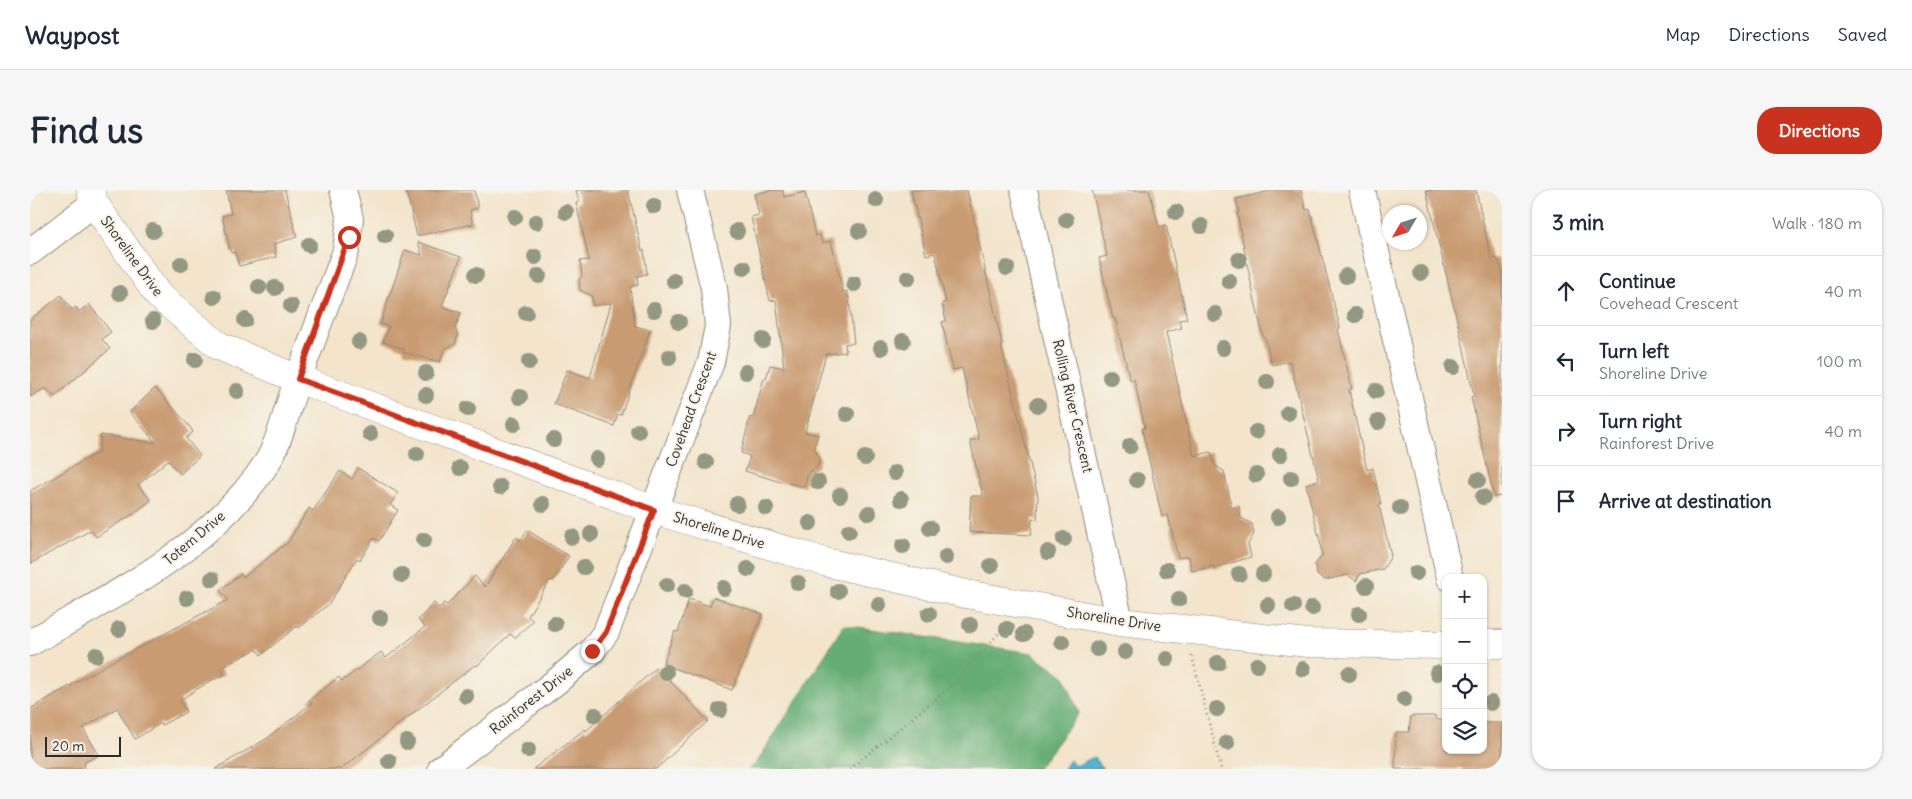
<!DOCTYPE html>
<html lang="en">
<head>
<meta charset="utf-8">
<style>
	:root { --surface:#fff; --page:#f6f6f7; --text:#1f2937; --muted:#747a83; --line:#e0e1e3; --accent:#c8321e }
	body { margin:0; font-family:Delius,sans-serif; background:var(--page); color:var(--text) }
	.controls { position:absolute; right:15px; bottom:15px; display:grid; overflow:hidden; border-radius:10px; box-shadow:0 1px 4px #0004 }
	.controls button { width:45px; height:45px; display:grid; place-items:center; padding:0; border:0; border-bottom:1px solid var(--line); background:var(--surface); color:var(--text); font:25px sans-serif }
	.compass { position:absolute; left:1352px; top:15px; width:45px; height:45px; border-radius:50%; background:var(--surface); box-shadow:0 1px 4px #0004; rotate:231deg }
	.scale { position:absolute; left:15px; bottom:12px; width:76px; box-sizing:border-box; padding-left:5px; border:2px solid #2b2b2b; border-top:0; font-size:14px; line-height:18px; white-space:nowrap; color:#2b2b2b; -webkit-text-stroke:4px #f7f3e8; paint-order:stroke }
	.stop { position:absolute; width:15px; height:15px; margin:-11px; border:4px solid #c8321e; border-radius:50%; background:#fff }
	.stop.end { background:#c8321e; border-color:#fff; box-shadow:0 1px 5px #0008 }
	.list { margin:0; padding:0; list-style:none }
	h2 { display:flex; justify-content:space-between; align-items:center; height:65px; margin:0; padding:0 20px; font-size:21px }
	h2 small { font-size:16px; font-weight:400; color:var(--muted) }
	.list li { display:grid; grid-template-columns:32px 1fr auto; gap:15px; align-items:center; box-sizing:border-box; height:70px; padding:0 20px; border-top:1px solid var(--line) }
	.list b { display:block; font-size:19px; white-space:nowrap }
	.list p { margin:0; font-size:16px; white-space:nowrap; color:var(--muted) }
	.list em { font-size:16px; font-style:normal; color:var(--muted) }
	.icon { flex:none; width:28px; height:28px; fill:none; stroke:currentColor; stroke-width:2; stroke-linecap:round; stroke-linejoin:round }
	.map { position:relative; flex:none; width:1472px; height:579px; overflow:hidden; border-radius:20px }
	header { display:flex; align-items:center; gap:30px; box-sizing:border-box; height:70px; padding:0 25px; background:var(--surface); border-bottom:1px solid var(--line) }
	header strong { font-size:24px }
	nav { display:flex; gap:28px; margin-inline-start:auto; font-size:18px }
	.intro { display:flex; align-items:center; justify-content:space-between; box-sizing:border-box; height:120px; padding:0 30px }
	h1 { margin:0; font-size:35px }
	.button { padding:12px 22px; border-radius:20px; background:var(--accent); color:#fff; font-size:18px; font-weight:700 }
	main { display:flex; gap:30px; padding:0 30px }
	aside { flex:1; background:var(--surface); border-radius:20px; box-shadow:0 1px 4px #0004 }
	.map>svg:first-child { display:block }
	.forest { fill:#66ad74; stroke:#486c50 }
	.water { fill:#55b3d4; stroke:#406f80 }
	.building { fill:#c99b72 }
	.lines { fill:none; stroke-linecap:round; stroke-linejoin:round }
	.minor-casing { stroke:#8f887b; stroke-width:28 }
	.tertiary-casing { stroke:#8f887b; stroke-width:29 }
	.path { stroke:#8f887b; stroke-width:3; stroke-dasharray:1 4; stroke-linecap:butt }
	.minor { stroke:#fff; stroke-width:26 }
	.tertiary { stroke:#fff; stroke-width:28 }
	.tree { fill:#939882 }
	.route { stroke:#c8321e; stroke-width:6 }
	.labels { text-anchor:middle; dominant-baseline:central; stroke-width:4; stroke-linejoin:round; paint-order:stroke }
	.street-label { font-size:14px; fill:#2b2b2b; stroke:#f7f3e8 }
</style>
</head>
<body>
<header>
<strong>Waypost</strong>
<nav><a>Map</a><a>Directions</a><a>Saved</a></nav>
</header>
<div class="intro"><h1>Find us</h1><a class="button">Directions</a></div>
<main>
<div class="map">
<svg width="1472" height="579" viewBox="0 0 1472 579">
	<rect width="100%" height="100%" fill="#f7f3e8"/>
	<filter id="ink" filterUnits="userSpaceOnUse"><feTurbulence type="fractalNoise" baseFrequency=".02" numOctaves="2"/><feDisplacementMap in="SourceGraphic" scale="10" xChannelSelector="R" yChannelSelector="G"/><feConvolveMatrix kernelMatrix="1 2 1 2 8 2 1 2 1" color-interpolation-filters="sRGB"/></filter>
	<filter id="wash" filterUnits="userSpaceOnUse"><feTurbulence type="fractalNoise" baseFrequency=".0096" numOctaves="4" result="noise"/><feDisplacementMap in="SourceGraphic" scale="20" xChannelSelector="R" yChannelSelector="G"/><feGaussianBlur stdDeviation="1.12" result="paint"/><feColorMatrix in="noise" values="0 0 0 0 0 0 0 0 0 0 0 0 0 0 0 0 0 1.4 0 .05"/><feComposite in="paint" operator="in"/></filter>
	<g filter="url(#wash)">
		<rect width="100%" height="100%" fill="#f3e4cb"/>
		<polygon class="forest" points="814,435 1002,463 1034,486 1049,523 1007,579 718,579 726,574"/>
		<polygon class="water" points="1064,567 1073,579 1034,579 1040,570 1046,576"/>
		<g id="blocks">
			<g class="building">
				<polygon points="196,0 255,0 267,47 244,54 246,67 209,76 205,62 201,63 192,26 201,24"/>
				<polygon points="376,0 444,0 448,18 440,20 443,34 387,46"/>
				<polygon points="546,0 598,0 612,61 614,60 617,84 607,86 608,95 600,97 605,136 620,140 591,225 588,224 584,236 524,214 537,180 560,188 581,113 563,116 562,106 550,100 549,89 552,86 550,71 559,70 546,13 549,12"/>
				<polygon points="742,0 753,0 754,7 775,2 785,46 790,45 792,53 801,51 813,102 817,101 819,109 824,153 815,154 816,162 796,164 775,242 788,245 784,258 790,268 787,277 778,283 774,297 755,292 754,293 715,281 720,266 711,263 720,227 723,228 734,188 736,189 740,175 754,178 746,110 740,111 721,27 729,25 724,4"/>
				<polygon points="881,0 937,0 972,154 971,155 1008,306 1007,330 1002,328 1001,345 939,342 941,306 953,306 940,251 949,249 932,178 923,180 912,132 916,131 912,113 916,112 905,63 896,65"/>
				<polygon points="1062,0 1119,0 1129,37 1136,35 1157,129 1149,130 1152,138 1136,142 1164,266 1181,262 1185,276 1194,281 1202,318 1209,316 1211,328 1222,334 1224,344 1218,354 1221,367 1184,378 1184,376 1162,381 1159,366 1148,368 1138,325 1132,327 1112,239 1115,238 1104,189 1100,190 1085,128 1083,129 1069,68 1077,66"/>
				<polygon points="1245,0 1271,0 1276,20 1280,19 1310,138 1308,139 1322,199 1319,200 1322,214 1337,280 1343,278 1351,315 1349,315 1361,366 1353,379 1330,384 1326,391 1318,385 1295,390 1287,385 1285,375 1292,366 1290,351 1276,294 1289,290 1260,171 1242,175 1235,148 1233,146 1222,98 1207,23 1209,22 1206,9"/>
				<polygon points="1396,0 1446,0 1461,69 1467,68 1472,81 1472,306 1464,307 1441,207 1444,206 1433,155"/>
				<polygon points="388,52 431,67 412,116 431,123 425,138 428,145 425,154 414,159 410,172 373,162 374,159 353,152 359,136 350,134 375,60 392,65"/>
				<polygon points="31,105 42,120 46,117 49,122 59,114 81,142 72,149 80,159 24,207 16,198 0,207 0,130"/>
				<polygon points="125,198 160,237 163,242 156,248 170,266 150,284 138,270 108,295 121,310 103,324 66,347 61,340 0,374 0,301 69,262 71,245 126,253 100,222"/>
				<polygon points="328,278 368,303 360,315 368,320 349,351 344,348 330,370 327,368 299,414 269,438 267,436 231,465 226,459 191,478 194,485 180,491 150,510 156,522 132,535 131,533 105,549 87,518 53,538 69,565 55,572 54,579 0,579 0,519 74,476 198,410 190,400 211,384 214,387 258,352 279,318 283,321 310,281 322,289"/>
				<polygon points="497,340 539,366 523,391 520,390 498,426 503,431 485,448 480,444 447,476 445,475 311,579 185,579 236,549 282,513 279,510 309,487 312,491 351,462 356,468 395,437 388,430 404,413 409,418 414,413 417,415 445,386 455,397 486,347 491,350"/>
				<polygon points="683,407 733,424 702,500 633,474 645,441 648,442 659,409 680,416"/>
				<polygon points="627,477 678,531 626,579 503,579 555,539 556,541"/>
				<polygon points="1381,526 1406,526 1407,530 1416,530 1416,560 1453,560 1453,533 1472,533 1472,579 1365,579 1366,542 1379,542"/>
			</g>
		</g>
	</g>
	<g filter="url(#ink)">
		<use href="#blocks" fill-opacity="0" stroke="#8f887b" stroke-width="1"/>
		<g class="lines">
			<g class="minor-casing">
				<g id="minor">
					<polyline points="994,0 1090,432"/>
					<polyline points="1332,0 1420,388"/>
					<polyline points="0,62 64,13"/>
					<path d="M 0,453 C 86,403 183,357 238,271 C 249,253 256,223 263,203 C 280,156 298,108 316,61 L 320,29 L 313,0"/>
					<polyline points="411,579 527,491 562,461 576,442 681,172 688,136 684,98 660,0"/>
				</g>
			</g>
			<g class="tertiary-casing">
				<g id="tertiary">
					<polyline points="61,0 64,13 128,105 189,156 268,189 624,320 795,372 936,404 1090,432 1278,453 1416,455"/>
					<polyline points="1453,454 1472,454"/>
				</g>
			</g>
			<g class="path">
				<polyline points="1162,466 1191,579"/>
				<polyline points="820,579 925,493 974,437"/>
			</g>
			<use href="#minor" class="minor"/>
			<use href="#tertiary" class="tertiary"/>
		</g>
		<g class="tree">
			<circle cx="846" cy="10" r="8"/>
			<circle cx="624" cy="16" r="8"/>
			<circle cx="536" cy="22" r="8"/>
			<circle cx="1146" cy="22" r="8"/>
			<circle cx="485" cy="27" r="8"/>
			<circle cx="1036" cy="30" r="8"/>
			<circle cx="506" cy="32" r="8"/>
			<circle cx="1171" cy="36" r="8"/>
			<circle cx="123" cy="41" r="8"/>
			<circle cx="707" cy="41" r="8"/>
			<circle cx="829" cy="41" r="8"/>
			<circle cx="355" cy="46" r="8"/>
			<circle cx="279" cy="55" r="8"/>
			<circle cx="505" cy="67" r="8"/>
			<circle cx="1209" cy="70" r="8"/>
			<circle cx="151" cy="74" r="8"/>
			<circle cx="714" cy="78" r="8"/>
			<circle cx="977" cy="78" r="8"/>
			<circle cx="1391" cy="83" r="8"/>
			<circle cx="446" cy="85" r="8"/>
			<circle cx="509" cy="86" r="8"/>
			<circle cx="1316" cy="86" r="8"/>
			<circle cx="878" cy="88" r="8"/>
			<circle cx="644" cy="91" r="8"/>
			<circle cx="1199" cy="91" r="8"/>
			<circle cx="824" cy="94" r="8"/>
			<circle cx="229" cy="97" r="8"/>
			<circle cx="245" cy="98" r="8"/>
			<circle cx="90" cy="103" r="8"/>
			<circle cx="184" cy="107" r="8"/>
			<circle cx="261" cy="116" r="8"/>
			<circle cx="624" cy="120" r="8"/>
			<circle cx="496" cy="123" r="8"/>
			<circle cx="1185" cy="124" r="8"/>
			<circle cx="1325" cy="125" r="8"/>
			<circle cx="215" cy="130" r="8"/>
			<circle cx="123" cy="131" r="8"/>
			<circle cx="649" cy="132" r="8"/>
			<circle cx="733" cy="150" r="8"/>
			<circle cx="873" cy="151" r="8"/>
			<circle cx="329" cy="152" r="8"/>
			<circle cx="851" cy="158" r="8"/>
			<circle cx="1193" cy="158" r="8"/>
			<circle cx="639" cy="167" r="8"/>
			<circle cx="165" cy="170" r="8"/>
			<circle cx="499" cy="172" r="8"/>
			<circle cx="1423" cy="177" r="8"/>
			<circle cx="716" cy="182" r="8"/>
			<circle cx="396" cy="183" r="8"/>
			<circle cx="1080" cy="187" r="8"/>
			<circle cx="1237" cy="192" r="8"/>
			<circle cx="207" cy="201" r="8"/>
			<circle cx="1346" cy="201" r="8"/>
			<circle cx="396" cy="205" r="8"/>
			<circle cx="490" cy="207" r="8"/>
			<circle cx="1008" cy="215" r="8"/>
			<circle cx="438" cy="219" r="8"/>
			<circle cx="1258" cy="223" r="8"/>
			<circle cx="817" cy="224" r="8"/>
			<circle cx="1348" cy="232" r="8"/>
			<circle cx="484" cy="234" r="8"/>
			<circle cx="608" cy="241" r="8"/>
			<circle cx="1226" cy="242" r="8"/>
			<circle cx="340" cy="244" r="8"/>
			<circle cx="524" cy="250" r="8"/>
			<circle cx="1100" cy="256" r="8"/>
			<circle cx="387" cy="264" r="8"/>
			<circle cx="1250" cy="265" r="8"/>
			<circle cx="835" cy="268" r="8"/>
			<circle cx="567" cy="269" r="8"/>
			<circle cx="676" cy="272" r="8"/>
			<circle cx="430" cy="278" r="8"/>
			<circle cx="865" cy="283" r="8"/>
			<circle cx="1226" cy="285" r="8"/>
			<circle cx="1261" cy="288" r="8"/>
			<circle cx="1107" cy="290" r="8"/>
			<circle cx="1448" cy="290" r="8"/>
			<circle cx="788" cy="292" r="8"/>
			<circle cx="470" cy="297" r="8"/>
			<circle cx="810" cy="305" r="8"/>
			<circle cx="1453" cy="307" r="8"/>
			<circle cx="871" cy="309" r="8"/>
			<circle cx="513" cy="314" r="8"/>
			<circle cx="707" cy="314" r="8"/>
			<circle cx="736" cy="318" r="8"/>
			<circle cx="1370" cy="318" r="8"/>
			<circle cx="839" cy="323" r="8"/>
			<circle cx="1248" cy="327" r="8"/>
			<circle cx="780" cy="333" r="8"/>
			<circle cx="900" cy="338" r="8"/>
			<circle cx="819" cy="341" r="8"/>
			<circle cx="561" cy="344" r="8"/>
			<circle cx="542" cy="347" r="8"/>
			<circle cx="1034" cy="349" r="8"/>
			<circle cx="394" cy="350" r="8"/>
			<circle cx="873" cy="356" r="8"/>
			<circle cx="1018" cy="362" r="8"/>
			<circle cx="916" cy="367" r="8"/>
			<circle cx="961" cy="376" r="8"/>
			<circle cx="554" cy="377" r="8"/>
			<circle cx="718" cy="379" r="8"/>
			<circle cx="1137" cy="380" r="8"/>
			<circle cx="1386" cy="383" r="8"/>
			<circle cx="1209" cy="384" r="8"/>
			<circle cx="1233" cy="384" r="8"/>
			<circle cx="372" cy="385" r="8"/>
			<circle cx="182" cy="389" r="8"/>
			<circle cx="768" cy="393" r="8"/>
			<circle cx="637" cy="395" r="8"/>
			<circle cx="1336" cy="396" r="8"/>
			<circle cx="694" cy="398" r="8"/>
			<circle cx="655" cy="401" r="8"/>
			<circle cx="808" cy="401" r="8"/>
			<circle cx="157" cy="408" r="8"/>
			<circle cx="1149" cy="409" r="8"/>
			<circle cx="849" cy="415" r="8"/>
			<circle cx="1238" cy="415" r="8"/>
			<circle cx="1263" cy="416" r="8"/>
			<circle cx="1282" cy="418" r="8"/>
			<circle cx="899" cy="424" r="8"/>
			<circle cx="1329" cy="424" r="8"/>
			<circle cx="350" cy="428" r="8"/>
			<circle cx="525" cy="434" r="8"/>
			<circle cx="940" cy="435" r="8"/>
			<circle cx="89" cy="439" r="8"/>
			<circle cx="977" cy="439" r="8"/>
			<circle cx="994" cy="444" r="8"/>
			<circle cx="1032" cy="452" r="8"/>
			<circle cx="1067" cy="459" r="8"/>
			<circle cx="1095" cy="462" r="8"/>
			<circle cx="66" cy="465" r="8"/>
			<circle cx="1137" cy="469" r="8"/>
			<circle cx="1188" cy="473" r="8"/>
			<circle cx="1227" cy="475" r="8"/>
			<circle cx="1273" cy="479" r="8"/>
			<circle cx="636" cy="482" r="8"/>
			<circle cx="1407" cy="483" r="8"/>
			<circle cx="1319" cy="484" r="8"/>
			<circle cx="436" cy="506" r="8"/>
			<circle cx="1374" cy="509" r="8"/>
			<circle cx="1461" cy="513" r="8"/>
			<circle cx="1187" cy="519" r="8"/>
			<circle cx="690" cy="520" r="8"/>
			<circle cx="565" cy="525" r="8"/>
			<circle cx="377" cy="552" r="8"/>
			<circle cx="1197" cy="553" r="8"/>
			<circle cx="498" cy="560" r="8"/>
			<circle cx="359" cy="571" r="8"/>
		</g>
	</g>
	<g class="lines" filter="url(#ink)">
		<polyline class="route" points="319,47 268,189 624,320 576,442 562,461"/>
	</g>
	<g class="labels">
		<g class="street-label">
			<text transform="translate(102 66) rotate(54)">Shoreline Drive</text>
			<text transform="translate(1043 216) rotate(77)">Rolling River Crescent</text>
			<text transform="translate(661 219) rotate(-70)">Covehead Crescent</text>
			<text transform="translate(689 340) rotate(17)">Shoreline Drive</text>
			<text transform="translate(164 348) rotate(-40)">Totem Drive</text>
			<text transform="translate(1084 429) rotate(9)">Shoreline Drive</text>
			<text transform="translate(501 510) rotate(-38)">Rainforest Drive</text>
		</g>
	</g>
</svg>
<div class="controls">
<button>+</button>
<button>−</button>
<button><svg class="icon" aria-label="locate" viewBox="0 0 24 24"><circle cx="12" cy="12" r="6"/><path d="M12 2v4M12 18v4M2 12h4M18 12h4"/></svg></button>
<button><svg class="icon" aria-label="layers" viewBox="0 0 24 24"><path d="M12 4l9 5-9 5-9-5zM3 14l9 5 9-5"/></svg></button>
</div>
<svg class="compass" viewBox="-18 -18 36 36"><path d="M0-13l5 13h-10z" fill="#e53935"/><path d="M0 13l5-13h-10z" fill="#747a83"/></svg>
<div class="scale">20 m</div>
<div class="stop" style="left:319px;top:47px"></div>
<div class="stop end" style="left:562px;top:461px"></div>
</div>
<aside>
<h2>3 min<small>Walk · 180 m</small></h2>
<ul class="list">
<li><svg class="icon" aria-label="ahead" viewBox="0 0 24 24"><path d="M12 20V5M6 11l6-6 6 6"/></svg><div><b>Continue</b><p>Covehead Crescent</p></div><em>40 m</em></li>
<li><svg class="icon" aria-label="left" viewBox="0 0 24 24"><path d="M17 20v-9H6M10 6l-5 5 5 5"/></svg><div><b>Turn left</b><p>Shoreline Drive</p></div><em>100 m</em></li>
<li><svg class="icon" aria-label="right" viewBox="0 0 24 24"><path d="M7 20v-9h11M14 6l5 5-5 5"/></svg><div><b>Turn right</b><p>Rainforest Drive</p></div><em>40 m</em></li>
<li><svg class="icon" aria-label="arrive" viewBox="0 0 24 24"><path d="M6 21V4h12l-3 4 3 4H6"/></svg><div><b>Arrive at destination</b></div></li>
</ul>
</aside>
</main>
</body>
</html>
